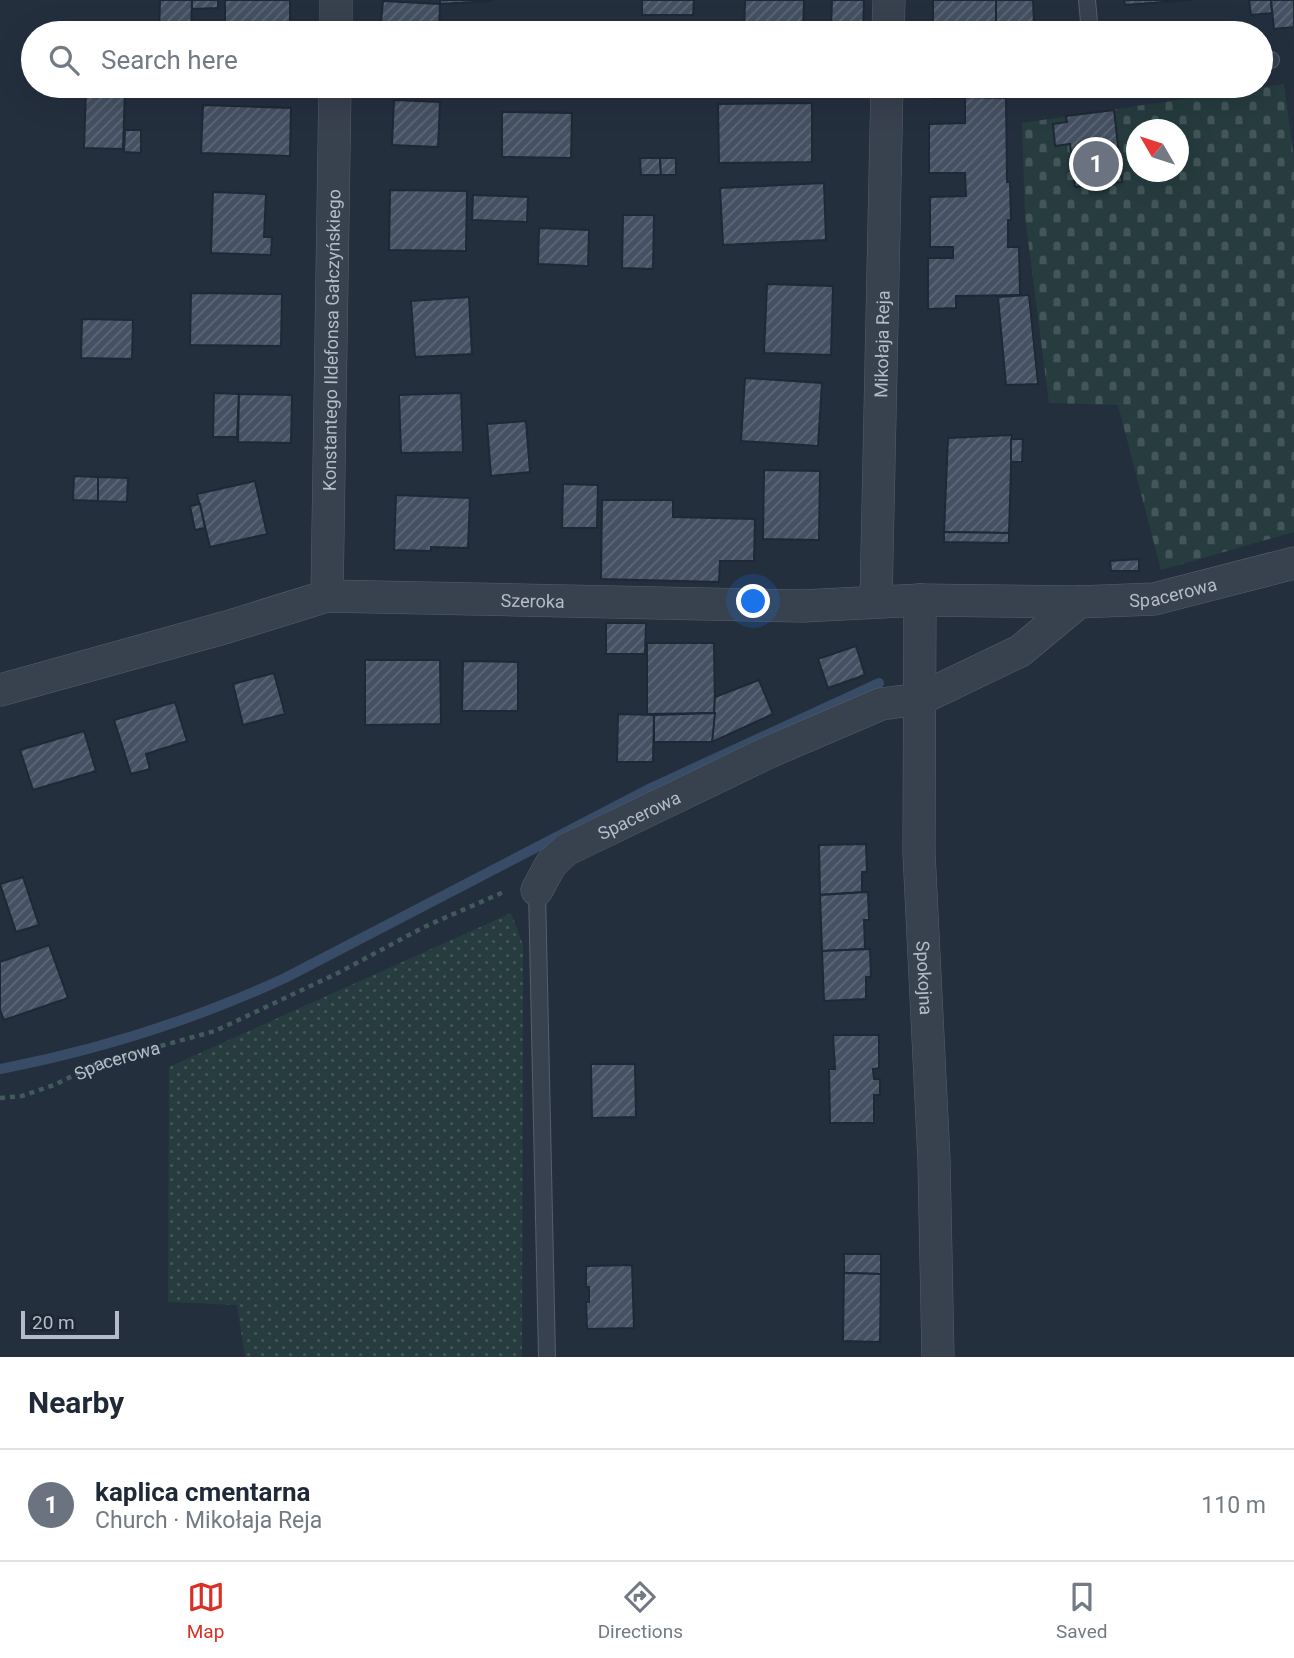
<!DOCTYPE html>
<html lang="en">
<head>
<meta charset="utf-8">
<style>
	:root { --surface:#fff; --page:#f2f2f3; --text:#1f2937; --muted:#747a83; --line:#e0e1e3; --accent:#d93025 }
	body { margin:0; font-family:Roboto,sans-serif; background:var(--page); color:var(--text) }
	.compass { position:absolute; left:1126px; top:119px; width:63px; height:63px; border-radius:50%; background:var(--surface); box-shadow:0 7px 28px #0002; rotate:309deg }
	.scale { position:absolute; left:21px; bottom:18px; width:98px; box-sizing:border-box; padding-left:7px; border:4px solid #b4bcc9; border-top:0; font-size:19px; line-height:24px; white-space:nowrap; color:#b4bcc9; -webkit-text-stroke:5px #1d2633; paint-order:stroke }
	.you { position:absolute; left:754px; top:602px; width:24px; height:24px; margin:-18px; border:5px solid #fff; border-radius:50%; background:#1a73e8; box-shadow:0 0 0 10px #1a73e833 }
	.badge { display:grid; place-items:center; width:46px; height:46px; border-radius:50%; background:var(--accent); color:#fff; font-size:23px; font-weight:700 }
	.pin { position:absolute; translate:-50% -50%; border:4px solid #fff; box-shadow:0 2px 7px #0006 }
	.list { margin:0; padding:0; list-style:none }
	h2 { display:flex; justify-content:space-between; align-items:center; height:91px; margin:0; padding:0 28px; font-size:30px }
	h2 small { font-size:23px; font-weight:400; color:var(--muted) }
	.list li { display:grid; grid-template-columns:46px 1fr auto; gap:21px; align-items:center; box-sizing:border-box; height:112px; padding:0 28px; border-top:2px solid var(--line) }
	.list b { display:block; font-size:26px; white-space:nowrap }
	.list p { margin:0; font-size:23px; white-space:nowrap; color:var(--muted) }
	.list em { font-size:23px; font-style:normal; color:var(--muted) }
	.icon { flex:none; width:38px; height:38px; fill:none; stroke:currentColor; stroke-width:2; stroke-linecap:round; stroke-linejoin:round }
	.map { position:relative; flex:none; width:1294px; height:1357px; overflow:hidden }
	.search { position:absolute; background:var(--surface); box-shadow:0 7px 28px #0002; left:21px; right:21px; top:21px; height:77px; display:flex; align-items:center; gap:18px; box-sizing:border-box; padding:0 24px; border-radius:38px; color:var(--muted); font-size:26px }
	.sheet { height:203px; background:var(--surface) }
	nav { display:flex; justify-content:space-around; align-items:center; box-sizing:border-box; height:98px; border-top:2px solid var(--line); background:var(--surface); font-size:19px; color:var(--muted) }
	nav a { display:grid; justify-items:center; gap:4px }
	nav .on { color:var(--accent) }
	.map>svg:first-child { display:block }
	.grass { fill:url(#grass-dots) }
	.cemetery { fill:url(#cemetery-stones); fill-rule:evenodd }
	.lines { fill:none; stroke-linecap:round; stroke-linejoin:round }
	.stream { stroke:#394c67; stroke-width:10 }
	.building { fill:url(#building-hatch); stroke:#1f2835; stroke-width:2 }
	.lane-casing { stroke:#565f6c; stroke-width:18 }
	.street-casing { stroke:#565f6c; stroke-width:33 }
	.path { stroke:#44595c; stroke-width:4.5; stroke-dasharray:5 5; stroke-linecap:butt }
	.lane { stroke:#38414e; stroke-width:16 }
	.street { stroke:#38414e; stroke-width:32 }
	.labels { text-anchor:middle; dominant-baseline:central; stroke-width:5; stroke-linejoin:round; paint-order:stroke }
	.street-label { font-size:18px; fill:#b4bcc9; stroke:#1d2633 }
</style>
</head>
<body>
<div class="map">
<svg width="1294" height="1357" viewBox="0 0 1294 1357">
	<defs>
		<pattern id="grass-dots" width="8" height="8" patternUnits="userSpaceOnUse" patternTransform="scale(1.75)"><rect width="8" height="8" fill="#263c3f"/><path d="M2 2h.1M6 6h.1" fill="none" stroke="#435659" stroke-width="1.8" stroke-linecap="round"/></pattern>
		<pattern id="cemetery-stones" width="16" height="16" patternUnits="userSpaceOnUse" patternTransform="scale(1.75)"><rect width="16" height="16" fill="#263c3f"/><path d="M2 7V4a2 2 0 0 1 4 0v3zM10 15v-3a2 2 0 0 1 4 0v3z" fill="#435659"/></pattern>
		<pattern id="building-hatch" width="6" height="6" patternUnits="userSpaceOnUse" patternTransform="scale(1.75)"><rect width="6" height="6" fill="#455162"/><path d="M-1 1l2-2M0 6l6-6M5 7l2-2" fill="none" stroke="#5d6877"/></pattern>
	</defs>
	<rect width="100%" height="100%" fill="#242f3e"/>
	<polygon class="grass" points="511,913 523,945 522,1357 245,1357 237,1305 168,1302 169,1067"/>
	<path class="cemetery" d="M 1284,84 L 1294,159 L 1294,532 L 1161,570 L 1118,405 L 1049,403 L 1025,216 L 1022,123 ZM 1136,130 L 1178,130 L 1178,172 L 1136,172 Z"/>
	<g class="lines">
		<path class="stream" d="M 0,1069 C 99,1050 194,1020 285,978 L 651,788 L 879,683"/>
	</g>
	<g class="building">
		<polygon points="160,0 192,0 191,33 159,33"/>
		<polygon points="192,0 218,0 218,8 192,9"/>
		<rect x="225" y="0" width="65" height="33"/>
		<polygon points="440,0 492,0 492,1 440,4"/>
		<polygon points="642,0 694,0 693,15 642,15"/>
		<polygon points="745,0 804,0 803,33 744,33"/>
		<polygon points="832,0 864,0 863,30 831,28"/>
		<polygon points="933,0 996,0 996,25 933,26"/>
		<polygon points="996,0 1033,0 1034,24 996,25"/>
		<polygon points="1124,0 1191,0 1125,5"/>
		<polygon points="1249,0 1271,0 1272,13 1251,15"/>
		<polygon points="1271,0 1294,0 1294,27 1274,29"/>
		<polygon points="383,1 440,4 439,33 380,33"/>
		<polygon points="1034,24 1034,32 1042,33 993,33 993,26"/>
		<polygon points="932,86 1004,86 1005,98 932,98"/>
		<polygon points="86,89 125,89 123,149 84,148"/>
		<polygon points="965,97 1006,98 1007,182 1010,182 1011,220 1008,220 1008,247 1019,247 1020,295 956,296 956,308 928,309 928,258 953,258 953,247 930,247 930,197 966,196 965,173 929,173 929,124 965,123"/>
		<polygon points="394,100 440,102 438,147 392,145"/>
		<polygon points="812,103 812,162 719,163 718,104"/>
		<polygon points="203,105 291,108 290,156 201,153"/>
		<polygon points="1114,110 1122,182 1075,187 1070,144 1055,146 1053,124 1067,122 1066,116"/>
		<polygon points="502,112 572,113 571,158 502,157"/>
		<polygon points="125,130 141,130 141,153 124,152"/>
		<polygon points="640,158 660,158 661,175 641,175"/>
		<polygon points="660,158 676,158 676,175 661,175"/>
		<polygon points="824,183 826,240 723,245 720,188"/>
		<polygon points="390,190 467,191 466,251 389,250"/>
		<polygon points="213,192 266,194 264,237 272,237 271,255 211,253"/>
		<polygon points="473,195 528,197 527,222 472,220"/>
		<polygon points="623,215 654,215 653,269 622,268"/>
		<polygon points="539,228 589,230 588,266 538,264"/>
		<polygon points="767,284 833,286 831,355 764,353"/>
		<polygon points="191,293 282,294 281,346 190,345"/>
		<polygon points="1029,295 1038,384 1006,385 998,297"/>
		<polygon points="469,297 472,354 415,357 411,301"/>
		<polygon points="82,319 133,320 132,359 81,358"/>
		<polygon points="745,378 822,383 818,446 741,441"/>
		<polygon points="214,393 239,394 237,437 213,437"/>
		<polygon points="461,393 463,452 401,453 399,395"/>
		<polygon points="239,394 292,395 291,443 238,442"/>
		<polygon points="526,421 530,472 491,476 487,424"/>
		<polygon points="1012,435 1009,533 944,532 948,438"/>
		<polygon points="1011,439 1023,439 1022,462 1011,462"/>
		<polygon points="764,470 820,471 819,540 763,539"/>
		<polygon points="74,476 98,477 98,501 73,500"/>
		<polygon points="98,477 128,478 127,502 98,501"/>
		<polygon points="255,481 267,534 210,547 197,494"/>
		<polygon points="563,484 598,485 597,528 562,528"/>
		<polygon points="396,495 470,498 468,548 431,547 431,551 394,550"/>
		<polygon points="602,500 673,500 673,517 755,519 754,561 720,561 719,582 601,579"/>
		<polygon points="200,504 205,528 195,530 190,506"/>
		<polygon points="944,532 1009,533 1009,543 944,542"/>
		<polygon points="1139,559 1139,571 1111,571 1110,561"/>
		<polygon points="606,623 646,623 645,654 606,654"/>
		<polygon points="647,643 714,643 715,713 647,714"/>
		<polygon points="856,646 865,675 828,688 818,659"/>
		<polygon points="365,660 440,660 441,724 365,725"/>
		<polygon points="463,661 518,662 518,711 462,711"/>
		<polygon points="274,673 285,714 243,725 233,684"/>
		<polygon points="759,680 773,714 712,742 715,697"/>
		<polygon points="175,702 187,741 146,754 150,769 131,774 114,720"/>
		<polygon points="715,713 712,742 654,742 654,715"/>
		<polygon points="618,714 654,715 653,762 617,762"/>
		<polygon points="84,731 96,771 33,790 20,750"/>
		<polygon points="866,844 867,872 862,872 862,892 820,895 819,845"/>
		<polygon points="23,877 39,925 16,932 0,884"/>
		<polygon points="868,892 869,920 864,920 865,949 822,951 820,895"/>
		<polygon points="49,945 68,998 4,1020 0,1010 0,962"/>
		<polygon points="870,949 871,977 866,977 866,999 824,1001 822,951"/>
		<polygon points="833,1035 879,1035 879,1068 873,1069 874,1079 880,1079 880,1095 874,1095 874,1123 830,1123 829,1069 835,1069"/>
		<polygon points="591,1064 635,1064 636,1117 592,1118"/>
		<polygon points="844,1254 881,1254 881,1274 844,1273"/>
		<polygon points="632,1265 634,1328 587,1329 586,1302 589,1302 589,1287 586,1287 586,1266"/>
		<polygon points="844,1273 881,1274 880,1342 843,1341"/>
	</g>
	<g class="lines">
		<g class="lane-casing">
			<g id="lane">
				<polyline points="1087,0 1090,33"/>
				<polyline points="1261,61 1271,60"/>
				<polyline points="537,890 547,1357"/>
			</g>
		</g>
		<g class="street-casing">
			<g id="street">
				<polyline points="336,33 336,0"/>
				<polyline points="888,33 889,0"/>
				<path id="s2" d="M 327,596 L 335,86"/>
				<path id="s3" d="M 920,600 L 919,853 L 934,1160 L 938,1357"/>
				<path id="s4" d="M 876,601 L 887,86"/>
				<path id="s5" d="M 0,690 L 227,627 L 327,596 L 803,606 L 920,600 L 1079,602"/>
				<path id="s6" d="M 537,890 L 551,864 L 566,850 L 769,752 L 881,704 L 920,699 L 1020,651 L 1079,602 L 1154,599 L 1294,563"/>
			</g>
		</g>
		<path class="path" id="s1" d="M 0,1098 L 22,1096 L 54,1085 L 99,1063 L 215,1031 L 338,973 L 424,927 L 506,891"/>
		<use href="#lane" class="lane"/>
		<use href="#street" class="street"/>
	</g>
	<g class="labels">
		<g class="street-label">
			<text stroke="none"><textPath href="#s2" startOffset="256">Konstantego Ildefonsa Gałczyńskiego</textPath></text>
			<text stroke="none"><textPath href="#s4" startOffset="257">Mikołaja Reja</textPath></text>
			<text stroke="none"><textPath href="#s6" startOffset="719">Spacerowa</textPath></text>
			<text stroke="none"><textPath href="#s5" startOffset="546">Szeroka</textPath></text>
			<text stroke="none"><textPath href="#s6" startOffset="131">Spacerowa</textPath></text>
			<text stroke="none"><textPath href="#s3" startOffset="378">Spokojna</textPath></text>
			<text stroke="none"><textPath href="#s1" startOffset="124">Spacerowa</textPath></text>
		</g>
	</g>
</svg>
<svg class="compass" viewBox="-18 -18 36 36"><path d="M0-13l5 13h-10z" fill="#e53935"/><path d="M0 13l5-13h-10z" fill="#747a83"/></svg>
<div class="scale">20 m</div>
<div class="you"></div>
<div class="pin badge" style="left:1096px;top:164px;background:#6b7280">1</div>
<div class="search"><svg class="icon" aria-label="search" viewBox="0 0 24 24"><circle cx="10" cy="10" r="6"/><path d="M15 15l6 6"/></svg>Search here</div>
</div>
<section class="sheet">
<h2>Nearby<small></small></h2>
<ul class="list">
<li><span class="badge" style="background:#6b7280">1</span><div><b>kaplica cmentarna</b><p>Church · Mikołaja Reja</p></div><em>110 m</em></li>
</ul>
</section>
<nav>
<a class="on"><svg class="icon" aria-label="map" viewBox="0 0 24 24"><path d="M3 6l6-2 6 2 6-2v14l-6 2-6-2-6 2zM9 4v14M15 6v14"/></svg>Map</a>
<a><svg class="icon" aria-label="directions" viewBox="0 0 24 24"><path d="M12 3l9 9-9 9-9-9zM9 14v-3h6M13 9l2 2-2 2"/></svg>Directions</a>
<a><svg class="icon" aria-label="saved" viewBox="0 0 24 24"><path d="M7 4h10v16l-5-4-5 4z"/></svg>Saved</a>
</nav>
</body>
</html>
